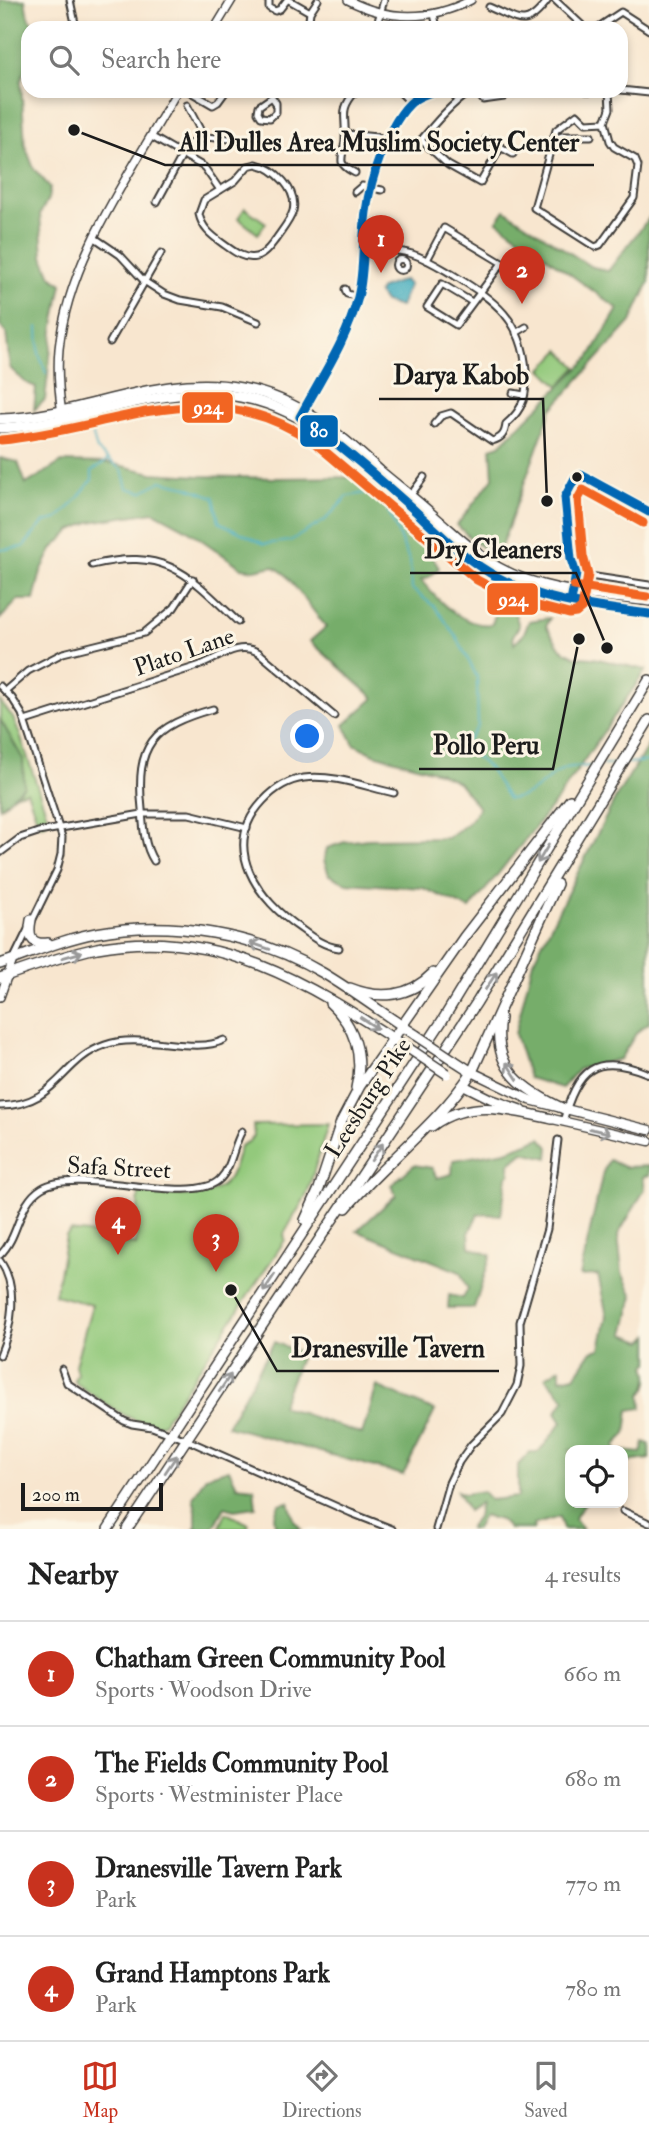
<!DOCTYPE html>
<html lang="en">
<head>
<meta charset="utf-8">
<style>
	:root { --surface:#fff; --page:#f2f2f2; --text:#222; --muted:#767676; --line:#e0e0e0; --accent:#c8321e }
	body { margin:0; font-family:"IM FELL Double Pica",serif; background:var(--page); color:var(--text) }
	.controls { position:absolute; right:21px; bottom:21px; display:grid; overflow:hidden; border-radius:14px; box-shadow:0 4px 10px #0003 }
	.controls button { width:63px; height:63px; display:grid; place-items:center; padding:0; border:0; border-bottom:2px solid var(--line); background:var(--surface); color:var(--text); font:35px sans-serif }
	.scale { position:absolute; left:21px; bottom:18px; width:142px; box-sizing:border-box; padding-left:7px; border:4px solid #1c1c1c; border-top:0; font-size:19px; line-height:24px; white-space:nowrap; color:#1c1c1c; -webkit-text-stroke:5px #fcf5e5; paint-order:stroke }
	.you { position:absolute; left:308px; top:737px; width:24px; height:24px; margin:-18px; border:5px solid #fff; border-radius:50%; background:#1a73e8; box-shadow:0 0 0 10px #1a73e833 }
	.badge { display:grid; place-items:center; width:46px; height:46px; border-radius:50%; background:var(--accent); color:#fff; font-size:23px; font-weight:700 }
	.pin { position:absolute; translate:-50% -58px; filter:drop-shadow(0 2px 4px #0008) }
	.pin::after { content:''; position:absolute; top:37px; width:24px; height:21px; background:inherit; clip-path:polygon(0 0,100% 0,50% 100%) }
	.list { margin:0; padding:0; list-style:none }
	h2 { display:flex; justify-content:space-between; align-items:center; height:91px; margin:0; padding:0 28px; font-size:30px }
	h2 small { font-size:23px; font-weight:400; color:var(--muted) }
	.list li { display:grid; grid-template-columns:46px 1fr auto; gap:21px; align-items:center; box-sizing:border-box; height:105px; padding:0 28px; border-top:2px solid var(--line) }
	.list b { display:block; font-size:26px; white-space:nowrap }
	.list p { margin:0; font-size:23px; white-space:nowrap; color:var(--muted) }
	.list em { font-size:23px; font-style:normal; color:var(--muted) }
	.icon { flex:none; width:38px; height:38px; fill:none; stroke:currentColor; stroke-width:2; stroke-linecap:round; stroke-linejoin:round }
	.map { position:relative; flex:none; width:649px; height:1529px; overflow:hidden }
	.search { position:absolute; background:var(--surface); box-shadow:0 4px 10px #0003; left:21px; right:21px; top:21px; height:77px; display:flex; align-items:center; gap:18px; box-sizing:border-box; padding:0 24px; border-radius:21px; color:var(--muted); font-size:26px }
	.sheet { height:511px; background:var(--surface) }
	nav { display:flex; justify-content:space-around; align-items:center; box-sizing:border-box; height:98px; border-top:2px solid var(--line); background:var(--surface); font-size:19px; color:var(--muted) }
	nav a { display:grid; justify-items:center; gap:4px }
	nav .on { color:var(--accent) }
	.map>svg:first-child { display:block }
	.green { fill:#93c97b; stroke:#58724c; stroke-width:2 }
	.forest { fill:#76ad6b; stroke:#496444; stroke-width:2 }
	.water { fill:#3eaabd; stroke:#2d636c; stroke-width:2 }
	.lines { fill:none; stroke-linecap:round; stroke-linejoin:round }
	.stream { stroke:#3eaabd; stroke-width:2 }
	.minor-casing { stroke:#3d3a37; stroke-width:9 }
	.tertiary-casing { stroke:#3d3a37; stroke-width:10 }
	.secondary-casing { stroke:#3d3a37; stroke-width:11 }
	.primary-casing { stroke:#3d3a37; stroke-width:12 }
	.trunk-casing { stroke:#3d3a37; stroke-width:12 }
	.minor { stroke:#fff; stroke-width:5 }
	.tertiary { stroke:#fff; stroke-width:7 }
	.secondary { stroke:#fff; stroke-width:8 }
	.primary { stroke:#fff; stroke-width:9 }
	.trunk { stroke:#fff; stroke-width:9 }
	.trunk-bridge-casing { stroke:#3d3a37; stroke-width:12; stroke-linecap:butt }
	.trunk-bridge { stroke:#fff; stroke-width:9 }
	.bus-1-casing { stroke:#fcf5e5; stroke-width:14 }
	.bus-2-casing { stroke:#fcf5e5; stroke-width:14 }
	.bus-1 { stroke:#0066b3; stroke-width:9 }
	.bus-2 { stroke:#f26522; stroke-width:9 }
	.oneway { stroke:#999 }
	.bus-dot { fill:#1c1c1c; stroke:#fcf5e5; stroke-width:2.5 }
	.labels { text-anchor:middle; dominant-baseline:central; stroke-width:6; stroke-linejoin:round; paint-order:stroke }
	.street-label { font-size:24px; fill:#1c1c1c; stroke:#fcf5e5 }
	.leader { fill:none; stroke:#1c1c1c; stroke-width:2.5 }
	.callout-dot { fill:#1c1c1c; stroke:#fcf5e5; stroke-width:2.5 }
	.callout-label { font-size:26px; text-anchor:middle; font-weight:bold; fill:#1c1c1c; stroke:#fcf5e5; stroke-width:6; stroke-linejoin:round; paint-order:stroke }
	.line-badge { stroke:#fcf5e5; stroke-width:2.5 }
	.badge-label { font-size:19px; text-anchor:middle; font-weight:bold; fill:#fff }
</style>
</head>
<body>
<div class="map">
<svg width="649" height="1529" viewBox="0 0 649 1529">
	<rect width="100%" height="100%" fill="#fcf5e5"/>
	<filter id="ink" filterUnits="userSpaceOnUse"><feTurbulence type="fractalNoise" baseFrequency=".0143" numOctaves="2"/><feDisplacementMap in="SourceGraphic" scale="14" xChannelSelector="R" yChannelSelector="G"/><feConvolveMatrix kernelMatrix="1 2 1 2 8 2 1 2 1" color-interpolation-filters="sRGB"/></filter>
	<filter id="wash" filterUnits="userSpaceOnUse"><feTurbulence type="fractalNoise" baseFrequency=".00686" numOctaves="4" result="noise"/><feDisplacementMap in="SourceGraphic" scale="28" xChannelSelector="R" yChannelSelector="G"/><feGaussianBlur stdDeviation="1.57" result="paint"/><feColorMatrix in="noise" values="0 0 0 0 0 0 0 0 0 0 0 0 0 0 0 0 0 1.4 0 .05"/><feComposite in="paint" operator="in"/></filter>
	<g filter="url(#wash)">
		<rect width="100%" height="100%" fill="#f8e6cf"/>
		<g class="green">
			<polygon points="245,208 266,223 258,234 238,218"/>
			<polygon points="560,350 577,367 559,386 542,369"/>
			<polygon points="0,701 13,718 19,732 48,818 45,824 39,825 27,791 0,799"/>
			<path d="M 328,1124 L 307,1194 L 284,1234 L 285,1240 L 163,1423 C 139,1432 97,1397 77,1384 L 74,1380 L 77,1374 L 75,1365 L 92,1305 L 55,1295 L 66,1236 L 71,1231 L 88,1233 L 136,1245 L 139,1191 C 166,1193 211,1205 229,1178 C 235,1168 237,1156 240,1146 L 250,1141 L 254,1136 L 253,1125 Z"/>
			<polygon points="226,1513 249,1524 247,1529 219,1529"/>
		</g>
		<g class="forest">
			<polygon points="0,0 25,0 27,12 34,28 28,28 28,59 21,81 25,145 34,169 50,187 48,199 40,214 43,256 51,276 62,284 53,331 45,400 34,410 36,387 26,383 10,368 6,333 0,326"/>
			<polygon points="505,210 590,266 608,271 649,218 649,282 631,322 551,410 497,558 473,541 457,525 493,478 491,448 500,445 589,358 618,309 497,221"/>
			<path d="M 0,458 L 18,462 L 26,484 L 62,462 L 110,463 L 152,473 L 199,476 L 277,478 L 361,477 L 433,536 L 432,556 L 439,568 L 431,576 L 421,580 C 437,600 464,628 492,624 L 498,605 L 513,607 L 519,626 L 513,636 L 514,644 L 523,635 L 529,621 L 550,618 L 546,626 L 561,649 L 576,657 L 594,658 L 646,670 L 557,800 L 470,909 L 423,888 L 346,883 L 329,875 L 324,860 L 327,848 L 345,842 L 368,839 L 447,838 L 467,824 L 479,808 L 458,782 L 438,772 L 374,754 L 354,744 L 344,725 L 374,698 L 310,641 L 326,627 L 285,574 L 273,566 L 255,570 L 242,568 L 186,529 L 154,512 L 90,522 L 72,530 L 53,548 L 41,571 L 34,600 L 18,600 L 0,619 Z"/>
			<polygon points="0,719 23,759 24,786 0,808"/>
			<polygon points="649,744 649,1023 637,1032 620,1059 579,1069 562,1088 529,1078 515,1034 533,961 616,797"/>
			<polygon points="541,1138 549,1147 548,1158 523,1152 509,1164 510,1174 507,1177 501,1215 478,1214 469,1233 470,1247 491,1255 474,1308 448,1308 449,1295 463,1298 468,1289 460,1272 357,1231 396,1195 391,1185 414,1165 432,1168 437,1178 452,1174 453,1160 506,1151"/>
			<path d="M 609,1160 L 624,1167 L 649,1166 L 649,1175 L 643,1177 L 645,1189 L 618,1235 L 622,1273 L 633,1296 L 624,1334 L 643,1341 L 649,1335 L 649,1363 L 646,1365 C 649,1375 649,1387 641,1395 L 642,1408 L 629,1410 L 626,1434 L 615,1445 L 616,1450 L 570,1450 L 570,1503 L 585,1503 L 574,1519 L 583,1529 L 563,1529 L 559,1517 L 533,1525 L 534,1529 L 509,1529 L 500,1520 L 483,1516 L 476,1529 L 469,1529 L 477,1517 L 480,1503 L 468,1511 L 457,1491 L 464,1494 L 483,1491 L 490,1500 L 518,1497 L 518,1465 L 530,1452 L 539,1452 L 562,1422 L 556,1412 L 565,1399 L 545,1377 L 560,1368 L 560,1379 L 575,1376 L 592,1351 L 600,1349 L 607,1316 L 598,1275 L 580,1276 L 603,1172 Z"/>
			<polygon points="274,1342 302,1353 281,1406 362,1434 377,1386 435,1411 403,1475 227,1426"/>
			<polygon points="644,1442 649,1444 649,1459 625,1462 623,1467 623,1451 641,1453"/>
			<polygon points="229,1469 237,1486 254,1488 256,1507 234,1510 225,1507 213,1529 194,1529 196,1526 196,1510 193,1497 206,1476"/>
			<polygon points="289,1502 294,1520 301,1529 276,1529 274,1518 279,1504"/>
		</g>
		<polygon class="water" points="404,280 409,285 400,307 384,302 378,293 381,288"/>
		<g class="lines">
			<g class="stream">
				<polyline points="38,327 39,354 46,373"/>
				<path d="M 84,426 L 91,429 L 97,450 L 122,470 L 127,488 L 142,492 L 161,481 L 187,487 L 214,497 L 219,522 L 264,544 L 290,541 L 324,521 L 348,496 L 372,492 L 387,508 L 410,562 L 412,589 L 435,607 L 456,636 L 477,677 L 478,726 L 463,746 L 489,768 L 508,799 C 532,798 543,780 563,769 C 570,766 582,767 591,766"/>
				<polyline points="0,550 23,547 44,522 57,519 72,505 92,480 92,471 108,460"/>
				<polyline points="628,763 649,761"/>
				<polyline points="603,765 619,764"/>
			</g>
		</g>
	</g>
	<g filter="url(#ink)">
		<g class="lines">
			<g class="minor-casing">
				<g id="minor">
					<polyline points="70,0 76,28"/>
					<polyline points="269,0 269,8 275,11 280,9 287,0"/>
					<polyline points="289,0 310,12"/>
					<polyline points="555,0 585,28"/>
					<path d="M 489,7 C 520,20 525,31 548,0"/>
					<polyline points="434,14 437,28"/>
					<polyline points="308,28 310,12 318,0"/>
					<polyline points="376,28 384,0"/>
					<polyline points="597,28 621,12 649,30"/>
					<polyline points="621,90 649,93"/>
					<polyline points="189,91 213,105 218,102 226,91"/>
					<polyline points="399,91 411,103"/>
					<path d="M 471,91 C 451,104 436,122 421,140 L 448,165 L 480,183 L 501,147"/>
					<polyline points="477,91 483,100 504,97 503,91"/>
					<polyline points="586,91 604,91"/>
					<polygon points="272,97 276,103 276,112 270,118 261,117 258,112 259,106"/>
					<polyline points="187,105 204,137"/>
					<polyline points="605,122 586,123 577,114 556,130 534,208 595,247 600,245 634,198 638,166 635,159 614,147 610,141 605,122 610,109 609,91"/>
					<polyline points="346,134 377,137 389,141"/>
					<polyline points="152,137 204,167 220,190"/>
					<polyline points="486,139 513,154"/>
					<polyline points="553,139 562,136 591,136"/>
					<path d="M 256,164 C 275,168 298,190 293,211 C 290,221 282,230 276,239 C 271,245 265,255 256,257 C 243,260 232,250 222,243 C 211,235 202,228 199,214 L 204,200 L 235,181 L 248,166 Z"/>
					<path d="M 355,173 C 350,170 344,168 342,162 C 341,155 345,146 345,139 C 347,116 338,111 356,91"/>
					<polyline points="355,192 362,186 382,190"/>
					<polyline points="157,202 188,145 204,137 244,140"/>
					<polyline points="95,238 120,255 144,281 164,294 180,300 222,307 258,322"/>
					<path d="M 364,248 C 380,249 396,249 412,254 C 428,259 441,268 455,276 C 494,300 523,320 526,371 C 527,394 524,409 506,424 C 505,434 502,438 492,441 L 451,413 L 441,416 L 434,424"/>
					<circle cx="401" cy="265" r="5.5"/>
					<polyline points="427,260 444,228 502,263 456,325 427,307 442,284 472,302"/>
					<polyline points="345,289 347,294 358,297"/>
					<polyline points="516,333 526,327"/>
					<polyline points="110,342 161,253"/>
					<polyline points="513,393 524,395"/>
					<path d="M 303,412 C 323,375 347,338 358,297 C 365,269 363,240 366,212 C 370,180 389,129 410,104 C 415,98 425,94 433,91"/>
					<polyline points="410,496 424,477"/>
					<path d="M 92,565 C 166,547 188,574 238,622"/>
					<polyline points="571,602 576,574 649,585"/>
					<polyline points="0,686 12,698 22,714 62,837 61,854 57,870 13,960"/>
					<polyline points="5,691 28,671 63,653 144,633 174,608 193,579"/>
					<path d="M 25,721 L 198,666 C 219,659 236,641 258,652 L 334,716"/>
					<polyline points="0,853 20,838 38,832 142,814 189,814 247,828"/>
					<path d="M 154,861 C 144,846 143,826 142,809 C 135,745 152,726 213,709"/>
					<path d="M 339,948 C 324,946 313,938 301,929 C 259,901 219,848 263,801 C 274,789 288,780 304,778 C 333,774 366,787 394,793"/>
					<path d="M 0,1106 C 58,1105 61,1060 105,1045 C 142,1032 193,1055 224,1040"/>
					<path d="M 563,1122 C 577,1069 595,1052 649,1074"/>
					<path d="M 0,1255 C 20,1236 17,1203 42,1188 C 77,1166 194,1207 220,1179 C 232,1167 233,1146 242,1131"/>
					<path d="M 0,1261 C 19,1288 12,1326 0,1355"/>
					<polyline points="62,1369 67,1383 124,1421 132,1424 152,1427 187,1440 351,1513 392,1529"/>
					<polyline points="623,1511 649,1523"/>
					<polyline points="436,1529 449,1483 459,1462 471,1445 502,1414 517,1385 521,1366 520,1322 547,1229 558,1140"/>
				</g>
			</g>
			<g class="tertiary-casing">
				<g id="tertiary">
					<path d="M 348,0 C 388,21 431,21 471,0"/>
					<polyline points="215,28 232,0"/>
					<path d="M 62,414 C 59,393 57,371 59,349 C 68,257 133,171 177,91"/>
					<polyline points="0,997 13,960"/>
				</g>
			</g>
			<g class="secondary-casing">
				<g id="secondary">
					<polyline points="472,1072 530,1100 649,1130"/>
					<polyline points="463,1085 491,1099 522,1110"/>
					<polyline points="548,1118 649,1141"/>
				</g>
			</g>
			<g class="primary-casing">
				<g id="primary">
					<path d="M 0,419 C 81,417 159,372 241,388 C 298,398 339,433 380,471 C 399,487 419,502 437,519 C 457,536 476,555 499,568 C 545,593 599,595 649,601"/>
					<path d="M 0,428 C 81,425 159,381 241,397 C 341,415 408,521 490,574 C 537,603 596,606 649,614"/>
				</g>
			</g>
			<g class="trunk-casing">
				<g id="trunk">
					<path d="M 31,920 C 28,936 30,945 48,943"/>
					<path d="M 0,964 C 32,953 63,939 96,933 C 172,919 257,934 323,973 C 355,992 385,1015 416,1035"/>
					<path d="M 0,978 C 31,967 64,955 97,948 C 219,925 310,985 408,1048"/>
					<path d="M 350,988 C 380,1000 410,997 433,973"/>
					<path d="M 330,1003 C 355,1026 364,1056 356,1088"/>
					<path d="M 500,1018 C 491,1070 525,1091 566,1110"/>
					<polyline points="455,1061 472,1072"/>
					<path d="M 432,1126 C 469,1098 511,1110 552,1119"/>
					<path d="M 346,1208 C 386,1161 438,1124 472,1072 L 557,884"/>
					<polyline points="305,1220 319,1189 341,1122 360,1086 464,937 570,800"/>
					<polyline points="108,1529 442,1021 649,680"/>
					<polyline points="127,1529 477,1002 649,720"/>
				</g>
			</g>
			<use href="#minor" class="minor"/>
			<use href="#tertiary" class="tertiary"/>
			<use href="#secondary" class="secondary"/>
			<use href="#primary" class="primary"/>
			<use href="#trunk" class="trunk"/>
			<g class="trunk-bridge-casing">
				<g id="trunk-bridge">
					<polyline points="416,1035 455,1061"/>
					<polyline points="408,1048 447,1074"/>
				</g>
			</g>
			<use href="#trunk-bridge" class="trunk-bridge"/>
			<g class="bus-1-casing">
				<g id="bus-1">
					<path d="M 433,91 C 426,94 419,96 414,100 C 388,121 370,180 366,212 C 362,240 365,269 358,297 C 347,340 321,378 300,417 C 340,444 376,476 412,508 C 439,533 466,561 499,578 C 545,603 598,607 649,614"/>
					<polyline points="571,602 576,574 571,559 565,497 575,478 581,475 649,512"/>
				</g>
			</g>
			<g class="bus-2-casing">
				<g id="bus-2">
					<path d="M 1,440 C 116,429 207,369 315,443 L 477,580 L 515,600 L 569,614 L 576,613 L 582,608 L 588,575 L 583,556 L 578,499 L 583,490 L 643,523"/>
					<polyline points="574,586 647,597"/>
				</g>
			</g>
			<use href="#bus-1" class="bus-1"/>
			<use href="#bus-2" class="bus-2"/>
		</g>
		<defs><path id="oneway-shaft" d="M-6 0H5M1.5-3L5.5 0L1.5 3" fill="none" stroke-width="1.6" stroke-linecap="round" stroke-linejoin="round" transform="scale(1.75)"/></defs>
		<g class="oneway">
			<use href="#oneway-shaft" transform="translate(543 854) rotate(121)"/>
			<use href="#oneway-shaft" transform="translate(260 946) rotate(-161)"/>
			<use href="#oneway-shaft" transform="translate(72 955) rotate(-16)"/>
			<use href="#oneway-shaft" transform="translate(491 981) rotate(-57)"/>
			<use href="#oneway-shaft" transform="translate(369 1023) rotate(33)"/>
			<use href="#oneway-shaft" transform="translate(512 1071) rotate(-123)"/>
			<use href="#oneway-shaft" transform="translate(600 1131) rotate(13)"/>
			<use href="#oneway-shaft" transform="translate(377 1152) rotate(-56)"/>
			<use href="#oneway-shaft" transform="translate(269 1283) rotate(123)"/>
			<use href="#oneway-shaft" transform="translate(225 1383) rotate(-56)"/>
			<use href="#oneway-shaft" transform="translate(171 1464) rotate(-56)"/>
		</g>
	</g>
	<circle class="bus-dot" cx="577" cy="477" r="6"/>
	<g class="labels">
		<g class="street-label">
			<text transform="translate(184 652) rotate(-19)">Plato Lane</text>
			<text transform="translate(368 1098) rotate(-57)">Leesburg Pike</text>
			<text transform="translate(119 1168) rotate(3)">Safa Street</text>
		</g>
	</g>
	<path class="leader" d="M74 130L165 165H594M547 501L543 399H379M607 648L576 573H410M579 639L553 769H419M231 1290L277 1371H499"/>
	<g class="callout-dot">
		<circle cx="74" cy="130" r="7"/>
		<circle cx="547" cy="501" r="7"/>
		<circle cx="607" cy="648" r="7"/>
		<circle cx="579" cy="639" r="7"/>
		<circle cx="231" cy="1290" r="7"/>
	</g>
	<g class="callout-label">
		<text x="379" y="151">All Dulles Area Muslim Society Center</text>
		<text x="461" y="384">Darya Kabob</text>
		<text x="493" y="558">Dry Cleaners</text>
		<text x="486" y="754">Pollo Peru</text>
		<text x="388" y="1357">Dranesville Tavern</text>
	</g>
	<g class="line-badge">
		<rect x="181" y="391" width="53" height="33" rx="7" fill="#f26522"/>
		<rect x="299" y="414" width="40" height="34" rx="7" fill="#0066b3"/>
		<rect x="486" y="582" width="53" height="34" rx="7" fill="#f26522"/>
	</g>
	<g class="badge-label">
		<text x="208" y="414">924</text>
		<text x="319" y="437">80</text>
		<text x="513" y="606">924</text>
	</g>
</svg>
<div class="controls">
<button><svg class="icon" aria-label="locate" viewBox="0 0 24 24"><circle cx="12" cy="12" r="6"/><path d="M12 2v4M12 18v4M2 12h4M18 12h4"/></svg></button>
</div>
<div class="scale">200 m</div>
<div class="you"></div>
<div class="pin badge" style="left:381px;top:273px">1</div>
<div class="pin badge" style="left:522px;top:304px">2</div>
<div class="pin badge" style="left:216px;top:1272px">3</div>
<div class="pin badge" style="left:118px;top:1255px">4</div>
<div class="search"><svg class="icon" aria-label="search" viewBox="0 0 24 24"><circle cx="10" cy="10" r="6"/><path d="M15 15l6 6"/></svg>Search here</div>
</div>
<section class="sheet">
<h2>Nearby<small>4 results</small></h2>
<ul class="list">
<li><span class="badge">1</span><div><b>Chatham Green Community Pool</b><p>Sports · Woodson Drive</p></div><em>660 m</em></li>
<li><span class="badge">2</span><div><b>The Fields Community Pool</b><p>Sports · Westminister Place</p></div><em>680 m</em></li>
<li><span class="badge">3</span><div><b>Dranesville Tavern Park</b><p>Park</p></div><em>770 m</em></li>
<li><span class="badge">4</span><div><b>Grand Hamptons Park</b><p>Park</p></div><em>780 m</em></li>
</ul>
</section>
<nav>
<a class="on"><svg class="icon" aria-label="map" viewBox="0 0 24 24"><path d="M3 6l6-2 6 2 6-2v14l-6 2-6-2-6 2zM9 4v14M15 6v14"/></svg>Map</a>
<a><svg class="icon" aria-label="directions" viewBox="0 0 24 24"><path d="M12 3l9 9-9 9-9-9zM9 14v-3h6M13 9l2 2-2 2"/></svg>Directions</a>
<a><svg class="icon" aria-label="saved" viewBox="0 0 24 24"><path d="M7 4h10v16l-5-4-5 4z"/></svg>Saved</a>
</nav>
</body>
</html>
